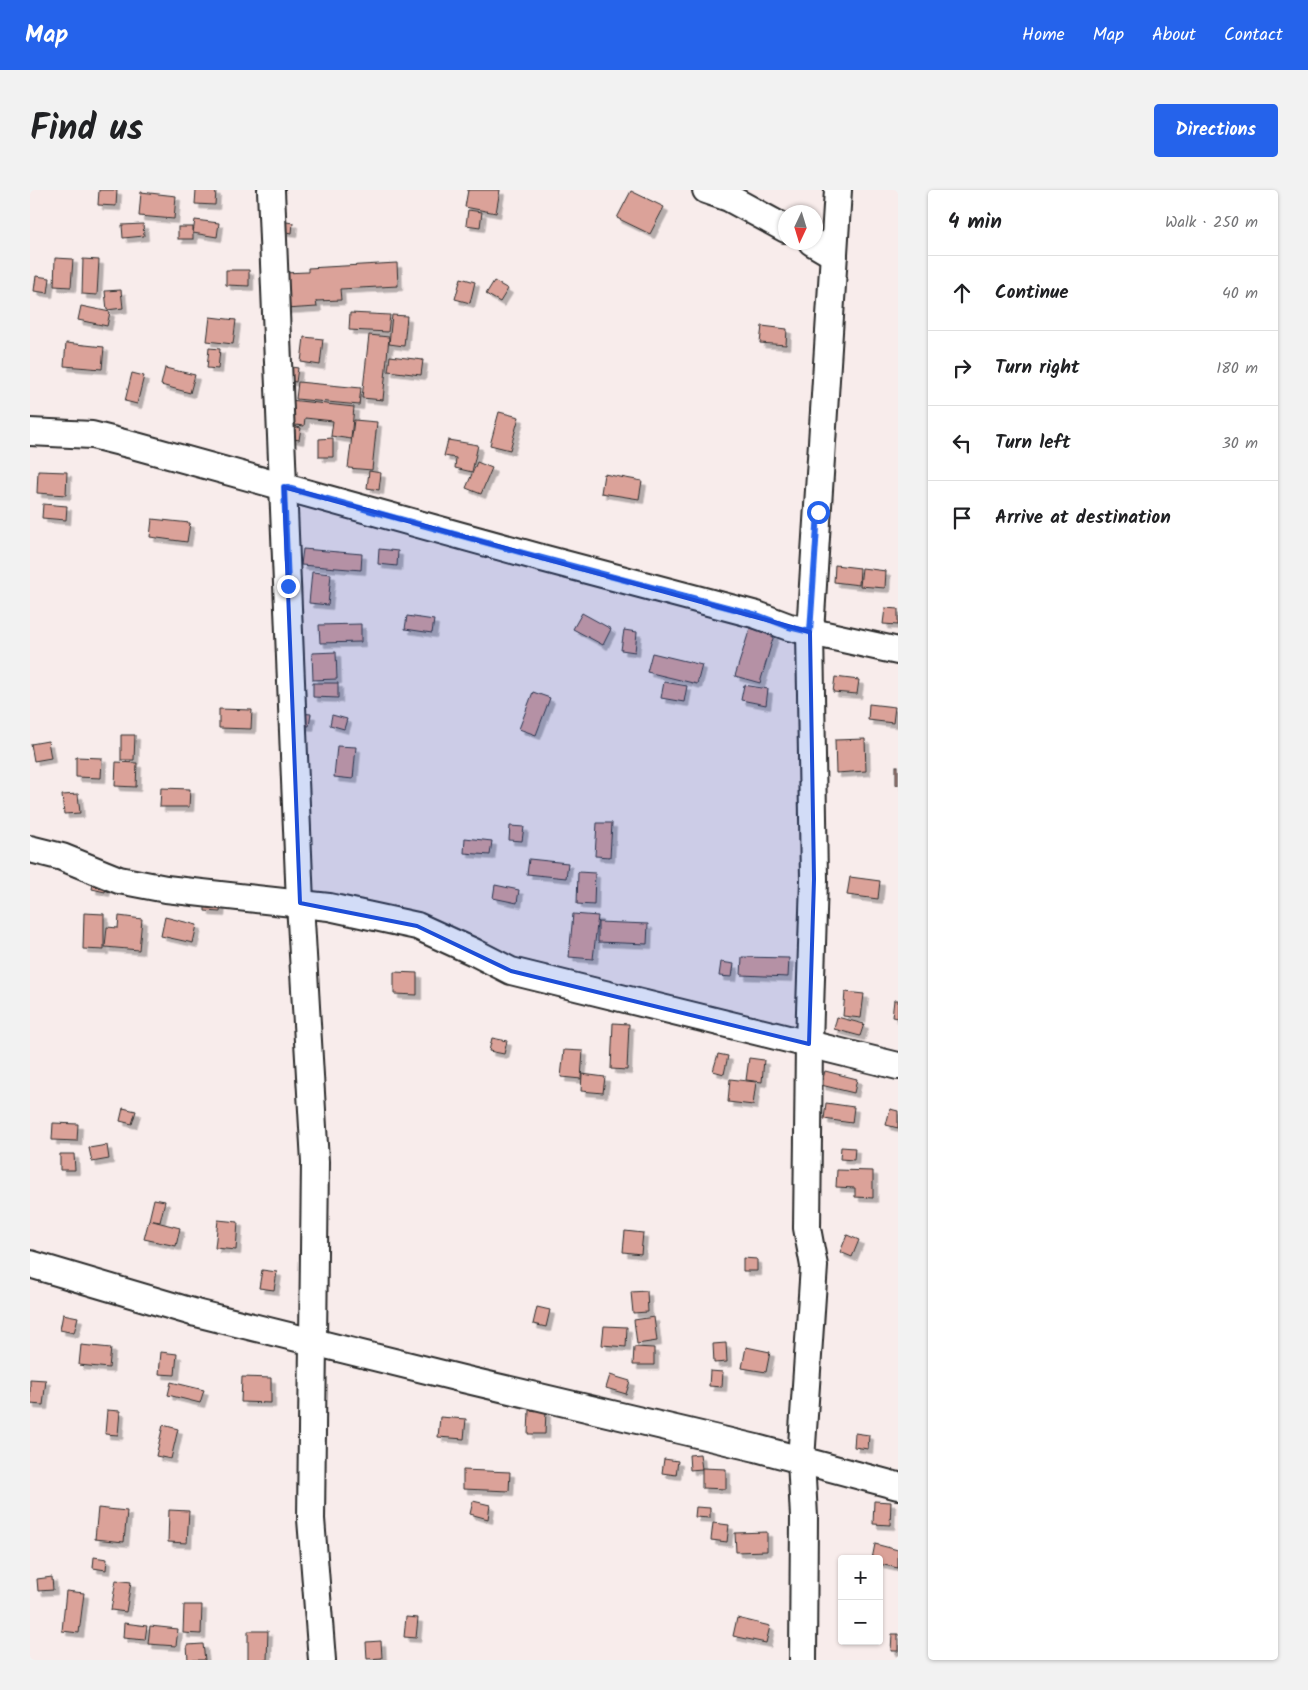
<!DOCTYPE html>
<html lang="en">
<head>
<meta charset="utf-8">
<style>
	:root { --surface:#fff; --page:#f2f2f2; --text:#202124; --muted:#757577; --line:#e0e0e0; --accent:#2563eb }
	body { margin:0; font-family:Kalam,sans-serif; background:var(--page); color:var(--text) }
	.controls { position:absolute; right:15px; bottom:15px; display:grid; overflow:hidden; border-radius:5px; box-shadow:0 1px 4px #0004 }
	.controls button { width:45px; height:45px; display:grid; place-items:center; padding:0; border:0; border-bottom:1px solid var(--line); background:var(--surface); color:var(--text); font:25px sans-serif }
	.compass { position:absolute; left:748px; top:15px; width:45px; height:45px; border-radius:50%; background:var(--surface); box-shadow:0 1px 4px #0004; rotate:184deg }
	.stop { position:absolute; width:15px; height:15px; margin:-11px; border:4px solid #2563eb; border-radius:50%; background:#fff }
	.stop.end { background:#2563eb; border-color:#fff; box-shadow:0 1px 5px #0008 }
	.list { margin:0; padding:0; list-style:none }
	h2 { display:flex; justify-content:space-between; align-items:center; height:65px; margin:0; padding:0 20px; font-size:21px }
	h2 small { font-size:16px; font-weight:400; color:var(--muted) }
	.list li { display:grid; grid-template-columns:32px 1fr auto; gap:15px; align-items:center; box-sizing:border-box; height:75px; padding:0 20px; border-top:1px solid var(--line) }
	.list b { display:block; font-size:19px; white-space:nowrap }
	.list em { font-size:16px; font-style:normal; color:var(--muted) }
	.icon { flex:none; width:28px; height:28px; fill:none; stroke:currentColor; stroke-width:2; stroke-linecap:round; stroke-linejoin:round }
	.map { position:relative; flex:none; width:868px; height:1470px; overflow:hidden; border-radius:5px }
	header { display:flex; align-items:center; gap:30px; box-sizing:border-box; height:70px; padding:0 25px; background:var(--accent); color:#fff }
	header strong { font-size:24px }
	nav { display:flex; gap:28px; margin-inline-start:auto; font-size:18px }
	.intro { display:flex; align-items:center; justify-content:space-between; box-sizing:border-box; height:120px; padding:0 30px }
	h1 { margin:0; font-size:35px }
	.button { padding:12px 22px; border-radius:5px; background:var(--accent); color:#fff; font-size:18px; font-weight:700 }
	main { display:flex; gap:30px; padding:0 30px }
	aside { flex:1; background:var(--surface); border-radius:5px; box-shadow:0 1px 4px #0004 }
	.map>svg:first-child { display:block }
	.building { fill:#dba299; stroke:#2b2b2b; filter:url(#shadow) }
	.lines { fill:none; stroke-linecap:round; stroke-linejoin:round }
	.minor-casing { stroke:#2b2b2b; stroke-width:30 }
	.minor { stroke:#fff; stroke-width:26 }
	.route { stroke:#2563eb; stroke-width:6 }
	.marked { fill:#1d4ed8; fill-opacity:0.2; stroke:#1d4ed8; stroke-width:4; stroke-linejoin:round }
</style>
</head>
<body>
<header>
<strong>Map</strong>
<nav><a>Home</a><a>Map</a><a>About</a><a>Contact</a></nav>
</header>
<div class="intro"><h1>Find us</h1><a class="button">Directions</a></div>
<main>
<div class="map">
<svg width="868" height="1470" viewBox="0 0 868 1470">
	<defs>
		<filter id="shadow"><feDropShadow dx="4.5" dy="4.5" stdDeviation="0" flood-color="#0004"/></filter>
	</defs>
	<rect width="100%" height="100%" fill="#f8eceb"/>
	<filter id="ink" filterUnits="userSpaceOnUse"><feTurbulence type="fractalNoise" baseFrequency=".02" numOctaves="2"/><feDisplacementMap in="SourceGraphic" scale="10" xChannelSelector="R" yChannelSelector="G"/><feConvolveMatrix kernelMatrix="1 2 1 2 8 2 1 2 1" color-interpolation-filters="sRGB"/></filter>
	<g filter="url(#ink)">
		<g class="building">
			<polygon points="69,0 87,0 86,16 68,15"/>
			<polygon points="166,0 186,1 185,15 165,14"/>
			<polygon points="438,0 470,0 466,23 435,17"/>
			<polygon points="601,1 634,17 620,44 587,28"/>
			<polygon points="111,2 146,6 144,29 109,26"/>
			<polygon points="438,20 452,22 450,37 436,35"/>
			<polygon points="165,30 189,33 187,47 163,43"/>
			<polygon points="250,31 263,33 262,43 248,41"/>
			<polygon points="113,34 114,46 93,48 92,35"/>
			<rect x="148" y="37" width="15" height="12"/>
			<polygon points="25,68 43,69 41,97 24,96"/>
			<polygon points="53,69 69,70 67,105 52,104"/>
			<polygon points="367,73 368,96 310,99 311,110 286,111 287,117 255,119 253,83 278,82 278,78"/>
			<polygon points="196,80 219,80 219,96 196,95"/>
			<polygon points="6,86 20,88 18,103 4,101"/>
			<polygon points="431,88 445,92 440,113 425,109"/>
			<polygon points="464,91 478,99 470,112 456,104"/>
			<polygon points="91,100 93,118 77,120 75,101"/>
			<polygon points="51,116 80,122 77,136 48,130"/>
			<polygon points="320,123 360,125 358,142 319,140"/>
			<polygon points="362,125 377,126 374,156 359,154"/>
			<polygon points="180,127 206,130 203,154 177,151"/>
			<polygon points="732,136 757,139 756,155 730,153"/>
			<polygon points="339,145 359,147 353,210 332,208"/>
			<polygon points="274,147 293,149 290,175 271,172"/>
			<polygon points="36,153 74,157 72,179 34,176"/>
			<polygon points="179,158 190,159 188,179 177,178"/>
			<polygon points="360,166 393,170 391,185 358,181"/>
			<polygon points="256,176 268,178 266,192 255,190"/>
			<polygon points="135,178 165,185 160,203 131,195"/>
			<polygon points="102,183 114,186 107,214 95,211"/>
			<polygon points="268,192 331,198 329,215 266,209"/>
			<polygon points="260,210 324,217 321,249 301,246 303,231 275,228 274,236 257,234"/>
			<polygon points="469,222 489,227 480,260 460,255"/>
			<polygon points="324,230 347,232 342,280 318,278"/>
			<polygon points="257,235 271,238 269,250 255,247"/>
			<polygon points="303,248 303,267 289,267 289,249"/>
			<polygon points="418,250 448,255 442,282 425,278 426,268 414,266"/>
			<polygon points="447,272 462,278 451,304 436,298"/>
			<polygon points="8,281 37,282 36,305 7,303"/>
			<polygon points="339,281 351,283 349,300 337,298"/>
			<polygon points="574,284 612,291 609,309 571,303"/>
			<polygon points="13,314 37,316 36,330 12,328"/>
			<polygon points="122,329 160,333 157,352 120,347"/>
			<polygon points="273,359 332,364 331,380 271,375"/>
			<polygon points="349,359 368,361 367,376 348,374"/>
			<polygon points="805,375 830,378 829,395 804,392"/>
			<polygon points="832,378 856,381 855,398 830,396"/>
			<polygon points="282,382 301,384 298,415 279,413"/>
			<polygon points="855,418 868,419 868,435 853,434"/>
			<polygon points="552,423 581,439 573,455 543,439"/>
			<polygon points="377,426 404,430 402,443 375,439"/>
			<polygon points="331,434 331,452 290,453 289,435"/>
			<polygon points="720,438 744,445 730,493 705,486"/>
			<polygon points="594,440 607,442 605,462 591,460"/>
			<polygon points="306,462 307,489 283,490 282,463"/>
			<polygon points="622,463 672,475 667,494 617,482"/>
			<polygon points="805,487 829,490 827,504 803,502"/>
			<polygon points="634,492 657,496 654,512 631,508"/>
			<polygon points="283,493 308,493 308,508 283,507"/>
			<polygon points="714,495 738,499 736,515 711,510"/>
			<polygon points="503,502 520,508 506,545 489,539"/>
			<polygon points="839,514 865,517 863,533 838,530"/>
			<polygon points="189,519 222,520 221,539 189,538"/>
			<polygon points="269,523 281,524 279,536 267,535"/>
			<polygon points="302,525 317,529 314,539 300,535"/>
			<polygon points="91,545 105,545 104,570 91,570"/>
			<polygon points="835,549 836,581 806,583 805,550"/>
			<polygon points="18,551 21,568 4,571 1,554"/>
			<polygon points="307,556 326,557 323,589 304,587"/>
			<polygon points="46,567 72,568 71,588 46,587"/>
			<polygon points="86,572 107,573 106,597 85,596"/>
			<rect x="866" y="576" width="2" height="19"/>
			<polygon points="131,598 160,599 159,617 130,617"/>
			<polygon points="48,604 50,623 34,624 32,605"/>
			<polygon points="567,633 582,633 580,667 565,666"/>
			<polygon points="480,636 494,637 492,651 479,650"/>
			<polygon points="435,648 462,651 460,665 434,663"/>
			<polygon points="499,669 538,673 536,688 497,684"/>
			<polygon points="548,682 565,683 564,715 547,714"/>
			<polygon points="65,685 78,688 75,702 62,699"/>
			<polygon points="820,687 850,691 848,709 817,705"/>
			<polygon points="465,695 489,700 487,713 463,708"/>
			<polygon points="175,709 191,710 190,722 175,721"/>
			<polygon points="54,723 74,724 74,760 53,759"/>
			<polygon points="543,724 568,726 563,769 539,767"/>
			<polygon points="89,726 112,729 109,760 75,757 77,737 88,738"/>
			<polygon points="135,727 167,735 163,753 131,746"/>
			<polygon points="568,732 618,734 617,754 568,752"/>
			<polygon points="712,767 759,768 758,787 711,785"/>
			<polygon points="691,772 704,774 702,787 689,786"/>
			<polygon points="364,782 387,783 387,805 364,804"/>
			<polygon points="815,802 834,804 831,828 813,826"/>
			<polygon points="864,810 868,810 868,828 862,827"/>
			<polygon points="807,827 834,834 830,846 804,839"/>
			<polygon points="583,833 599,834 597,880 581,879"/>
			<polygon points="462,848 477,851 474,864 459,861"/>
			<polygon points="534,860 553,861 551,889 531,887"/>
			<polygon points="688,864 698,866 694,884 683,881"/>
			<polygon points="719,868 734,870 732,892 716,890"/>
			<polygon points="795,881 827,889 824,903 791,895"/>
			<polygon points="552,884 575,887 573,903 551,901"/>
			<polygon points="700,889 726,892 723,915 698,912"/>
			<polygon points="796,913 824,917 822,933 794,929"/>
			<polygon points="93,918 106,921 102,934 90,931"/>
			<polygon points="860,919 868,921 868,938 856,935"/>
			<polygon points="23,933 48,934 47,951 22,950"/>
			<polygon points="77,955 79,969 62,972 59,958"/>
			<polygon points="811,957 825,958 824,970 810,969"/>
			<polygon points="30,964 44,964 45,980 30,980"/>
			<polygon points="807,980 843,981 843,1008 825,1007 825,998 806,997"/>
			<polygon points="124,1009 135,1011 130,1032 119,1030"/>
			<polygon points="119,1030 150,1038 146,1056 114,1049"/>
			<polygon points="188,1030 208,1032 206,1060 185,1058"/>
			<polygon points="595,1041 613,1043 611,1064 593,1062"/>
			<polygon points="817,1045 829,1050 822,1067 810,1062"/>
			<polygon points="713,1068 727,1069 727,1081 713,1081"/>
			<polygon points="232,1080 247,1082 244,1100 229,1098"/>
			<polygon points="617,1101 618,1122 603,1123 601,1102"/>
			<polygon points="507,1117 520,1120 516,1137 503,1134"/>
			<polygon points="33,1124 48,1127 44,1143 30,1140"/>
			<polygon points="624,1127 627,1151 607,1154 604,1130"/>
			<polygon points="574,1136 597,1137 596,1157 572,1155"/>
			<polygon points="696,1153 697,1172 684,1173 683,1154"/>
			<polygon points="51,1155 81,1158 79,1178 49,1175"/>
			<polygon points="604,1157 624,1158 624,1175 603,1175"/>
			<polygon points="716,1157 740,1162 736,1182 712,1178"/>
			<polygon points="131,1162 147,1164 145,1185 129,1184"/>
			<polygon points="680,1181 693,1182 692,1197 679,1196"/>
			<polygon points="580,1185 600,1191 596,1204 576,1198"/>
			<polygon points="212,1187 241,1188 241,1213 211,1212"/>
			<polygon points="0,1189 16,1190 13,1215 0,1214"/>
			<polygon points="141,1192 174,1200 170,1213 138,1205"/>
			<polygon points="77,1220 90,1221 88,1245 75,1244"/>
			<polygon points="499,1220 516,1221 515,1244 498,1244"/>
			<polygon points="410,1227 436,1229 434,1249 408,1247"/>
			<polygon points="133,1235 148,1239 141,1269 126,1266"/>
			<polygon points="825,1243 839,1245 838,1259 824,1257"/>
			<polygon points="670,1264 672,1279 660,1280 659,1265"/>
			<polygon points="634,1269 648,1271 646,1285 632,1283"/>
			<polygon points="672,1278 696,1279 696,1299 672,1298"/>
			<polygon points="433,1280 480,1282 479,1301 433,1299"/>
			<polygon points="443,1311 460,1315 458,1329 440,1324"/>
			<polygon points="844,1311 861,1312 860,1335 843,1334"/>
			<polygon points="666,1317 680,1318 680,1328 665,1327"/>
			<polygon points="68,1318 97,1321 94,1352 65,1349"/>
			<polygon points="139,1320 159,1321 157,1353 138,1352"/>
			<polygon points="683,1333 699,1335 697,1352 681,1350"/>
			<polygon points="737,1342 737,1361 706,1362 705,1343"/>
			<polygon points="845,1354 868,1360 868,1378 849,1374 849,1369 842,1369"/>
			<polygon points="64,1367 77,1369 76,1380 63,1378"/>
			<polygon points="22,1387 23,1400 8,1401 7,1389"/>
			<polygon points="86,1390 101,1392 96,1422 81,1420"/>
			<polygon points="36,1401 54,1403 49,1443 32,1441"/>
			<polygon points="154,1415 172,1415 171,1444 153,1443"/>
			<polygon points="376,1427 388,1428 386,1448 374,1447"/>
			<polygon points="707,1428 740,1436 736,1453 703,1446"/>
			<polygon points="94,1433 117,1436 115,1450 93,1448"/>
			<polygon points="120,1436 148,1439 146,1456 118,1454"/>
			<polygon points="218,1441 238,1441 237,1470 218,1470"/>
			<polygon points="862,1444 868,1444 868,1461 861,1461"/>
			<polygon points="351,1451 352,1468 337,1469 336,1452"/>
			<polygon points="173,1454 175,1470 158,1470 157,1455"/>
		</g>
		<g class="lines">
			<g class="minor-casing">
				<g id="minor">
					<polyline points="241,0 270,713 285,972 281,1329 292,1470"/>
					<polyline points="676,0 699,8 756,39"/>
					<polyline points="782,52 804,65"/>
					<polyline points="0,242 62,245 106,256 508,367 727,425 759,437 868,461"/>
					<polyline points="0,659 32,667 89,690 136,699 299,717 387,736 444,762 481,781 868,876"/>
					<polyline points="0,1074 166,1123 433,1189 726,1258 868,1296"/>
					<polyline points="773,1470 774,1327 771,1270 784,1076 777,1038 779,854 784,689 780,442 808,0"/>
				</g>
			</g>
			<use href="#minor" class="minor"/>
		</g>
	</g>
	<g class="lines" filter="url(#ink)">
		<polyline class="route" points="258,396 254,297 508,367 727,425 759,437 780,442 788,322"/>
	</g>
	<path class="marked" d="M 254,297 L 780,442 L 784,689 L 779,854 L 481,781 L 387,736 L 270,713 Z"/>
</svg>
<div class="controls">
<button>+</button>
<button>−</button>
</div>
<svg class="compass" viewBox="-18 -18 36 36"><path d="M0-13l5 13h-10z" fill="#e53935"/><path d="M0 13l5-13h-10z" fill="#757577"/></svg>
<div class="stop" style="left:788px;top:322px"></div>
<div class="stop end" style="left:258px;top:396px"></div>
</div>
<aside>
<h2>4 min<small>Walk · 250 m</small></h2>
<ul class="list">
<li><svg class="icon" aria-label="ahead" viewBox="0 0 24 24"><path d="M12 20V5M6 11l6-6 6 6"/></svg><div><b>Continue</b></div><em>40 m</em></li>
<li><svg class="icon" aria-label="right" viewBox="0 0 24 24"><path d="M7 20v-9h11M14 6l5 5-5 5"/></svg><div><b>Turn right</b></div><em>180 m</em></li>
<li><svg class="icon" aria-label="left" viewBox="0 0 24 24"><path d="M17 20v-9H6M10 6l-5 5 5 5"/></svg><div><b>Turn left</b></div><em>30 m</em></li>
<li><svg class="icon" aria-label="arrive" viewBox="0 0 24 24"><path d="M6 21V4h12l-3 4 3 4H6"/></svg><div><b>Arrive at destination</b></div></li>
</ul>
</aside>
</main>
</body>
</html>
